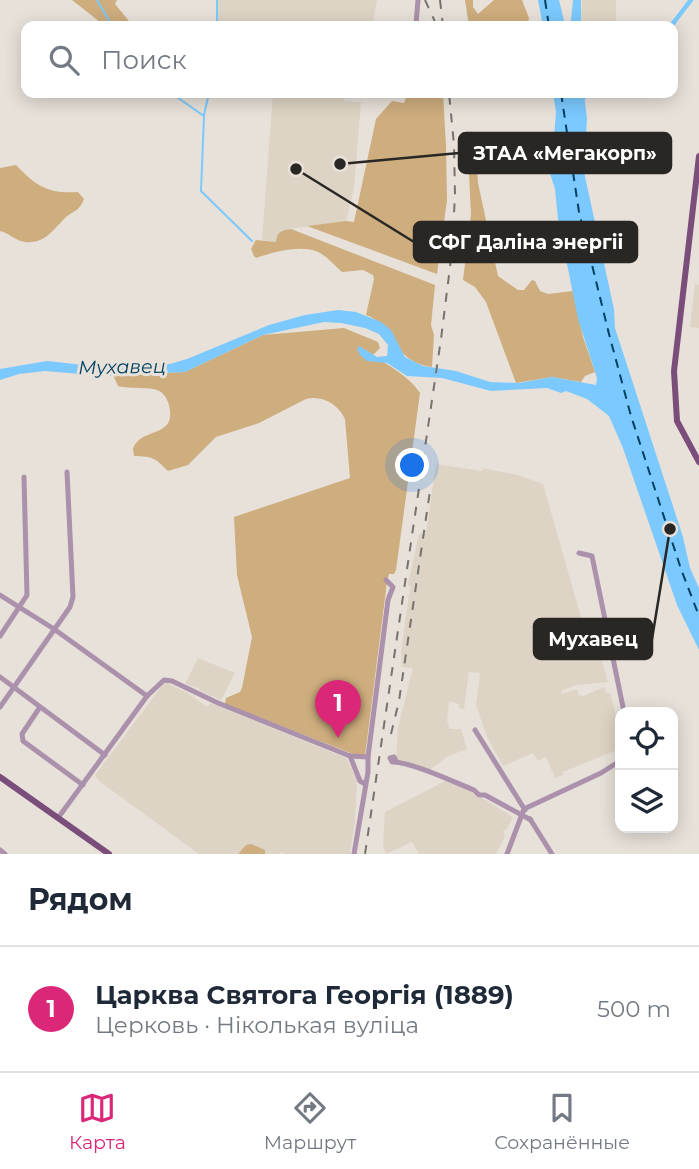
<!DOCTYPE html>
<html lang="ru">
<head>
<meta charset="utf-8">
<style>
	:root { --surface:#fff; --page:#f6f6f7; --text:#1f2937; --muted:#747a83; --line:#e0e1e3; --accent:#db2777 }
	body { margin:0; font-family:Montserrat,sans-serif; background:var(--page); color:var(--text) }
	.controls { position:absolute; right:21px; bottom:21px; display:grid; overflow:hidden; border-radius:14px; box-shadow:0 4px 18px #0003 }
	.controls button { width:63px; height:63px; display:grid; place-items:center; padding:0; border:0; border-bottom:2px solid var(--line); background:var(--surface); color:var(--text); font:35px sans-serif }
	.you { position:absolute; left:413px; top:466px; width:24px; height:24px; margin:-18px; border:5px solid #fff; border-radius:50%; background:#1a73e8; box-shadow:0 0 0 10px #1a73e833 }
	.badge { display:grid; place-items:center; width:46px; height:46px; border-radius:50%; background:var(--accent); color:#fff; font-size:23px; font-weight:700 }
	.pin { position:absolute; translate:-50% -58px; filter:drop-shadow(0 2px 4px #0008) }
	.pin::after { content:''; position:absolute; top:37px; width:24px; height:21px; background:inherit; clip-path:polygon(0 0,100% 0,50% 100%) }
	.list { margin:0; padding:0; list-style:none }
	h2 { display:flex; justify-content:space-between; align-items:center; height:91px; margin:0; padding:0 28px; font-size:30px }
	h2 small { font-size:23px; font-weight:400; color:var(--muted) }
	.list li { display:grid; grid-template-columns:46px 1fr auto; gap:21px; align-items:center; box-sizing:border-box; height:126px; padding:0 28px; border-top:2px solid var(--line) }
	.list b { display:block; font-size:26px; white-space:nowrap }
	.list p { margin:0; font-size:23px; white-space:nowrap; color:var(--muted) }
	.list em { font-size:23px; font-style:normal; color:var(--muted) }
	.icon { flex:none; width:38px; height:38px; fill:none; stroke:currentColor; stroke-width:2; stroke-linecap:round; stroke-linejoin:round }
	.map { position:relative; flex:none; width:699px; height:854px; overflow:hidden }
	.search { position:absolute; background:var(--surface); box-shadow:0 4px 18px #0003; left:21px; right:21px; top:21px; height:77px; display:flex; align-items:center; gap:18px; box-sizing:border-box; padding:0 24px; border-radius:14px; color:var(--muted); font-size:26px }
	.sheet { height:217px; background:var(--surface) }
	nav { display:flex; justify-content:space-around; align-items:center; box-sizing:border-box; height:98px; border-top:2px solid var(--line); background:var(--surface); font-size:19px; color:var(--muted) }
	nav a { display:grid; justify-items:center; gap:4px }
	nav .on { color:var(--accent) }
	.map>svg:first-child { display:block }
	.built { fill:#ded4c5 }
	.green { fill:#cead7e }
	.water { fill:#7bc9fe }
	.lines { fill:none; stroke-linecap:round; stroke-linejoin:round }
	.stream { stroke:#7bc9fe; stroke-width:2 }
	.canal { stroke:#7bc9fe; stroke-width:4.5 }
	.ferry { stroke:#004162; stroke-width:2; stroke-dasharray:9 7; stroke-linecap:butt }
	.minor { stroke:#ab91ab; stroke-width:5 }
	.major { stroke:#7a4d7b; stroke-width:6 }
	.rail { stroke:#76736e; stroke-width:2; stroke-dasharray:9 9; stroke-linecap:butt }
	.labels { text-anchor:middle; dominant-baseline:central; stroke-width:6; stroke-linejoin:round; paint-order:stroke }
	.water-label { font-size:19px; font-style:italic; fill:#004162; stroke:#e7e1d9 }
	.leader { fill:none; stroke:#292724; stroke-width:2.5 }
	.callout-dot { fill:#292724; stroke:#e7e1d9; stroke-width:2.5 }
	.callout { fill:#292724; stroke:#292724; stroke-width:2.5 }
	.callout-label { font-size:19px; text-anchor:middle; font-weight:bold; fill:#fff }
</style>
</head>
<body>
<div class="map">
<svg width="699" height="854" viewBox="0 0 699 854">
	<rect width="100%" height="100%" fill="#e7e1d9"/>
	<g class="built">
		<polygon points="218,0 377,0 372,26 218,26"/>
		<polygon points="582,0 616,0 616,26 581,26"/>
		<polygon points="273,93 345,93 344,101 361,102 354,188 346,221 282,230 276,242 262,240"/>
		<polygon points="695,284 699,285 699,328 690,327"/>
		<polygon points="436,464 482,471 483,468 518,475 543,484 592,656 600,654 608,682 576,685 561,691 562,694 577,689 579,695 583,696 604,687 606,693 610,693 619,727 619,749 563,772 563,775 555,778 546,757 538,761 533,753 503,766 487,737 476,705 480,673 469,672 464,709 459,708 459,704 449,701 447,721 450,729 461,729 467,749 448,756 430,770 396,760 398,728 413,668 402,667 401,651 410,588 408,584 419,534 426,533"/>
		<polygon points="198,658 235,673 221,700 200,691 199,688 185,684"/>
		<polygon points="165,682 186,692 207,707 210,703 346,758 357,780 355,821 350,854 283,854 282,851 280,854 265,854 265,850 246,845 238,854 199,854 99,781 95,775"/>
		<polygon points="445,781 471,791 478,798 482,798 513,817 507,829 503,831 505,836 496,854 419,854 412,842 386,854 383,846 385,812"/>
	</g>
	<g class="green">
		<polygon points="72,0 117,0 115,4 133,26 105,26"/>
		<polygon points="465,0 473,0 473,7 478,14 494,0 522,0 529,18 527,26 469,26"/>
		<polygon points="408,93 443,93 446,146 447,200 437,274 307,226 346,221 354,222 376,119 392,101 404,103"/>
		<polygon points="474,150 476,151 478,183 498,276 518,290 524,290 532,280 535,281 540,291 548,294 573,291 583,337 595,372 585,376 581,382 552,377 516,383 486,302 475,287 463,280 471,214 468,154"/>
		<path d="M 16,165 C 36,186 48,194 78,192 L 84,199 C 78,213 75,209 65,218 C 53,230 45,244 25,242 C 16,241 9,233 0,231 L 0,168 Z"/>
		<path d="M 291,229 L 435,285 L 431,325 L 434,335 L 432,367 C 392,362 396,326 366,315 L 374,279 L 373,275 L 363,270 L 342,272 C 334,265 326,255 316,251 C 299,245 273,252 256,258 L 254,256 L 251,249 L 256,240 L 276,242 C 277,232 281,230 291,229 Z"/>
		<path d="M 344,328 L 378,342 L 380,348 L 373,355 L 359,346 C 380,362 405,371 420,393 L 396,570 L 394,574 L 389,574 L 387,582 L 365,756 L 358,756 L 225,704 L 226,698 L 240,692 L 242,688 L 252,637 L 237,575 L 234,517 L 350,478 L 345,419 C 338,404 322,395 306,399 L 259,423 L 216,437 L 188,465 L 168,471 C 154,457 154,457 134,456 L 133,449 C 140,426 180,440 168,402 C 166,397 163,392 157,390 C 149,387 130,389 118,386 L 113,375 L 185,372 L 263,335 Z"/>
		<polygon points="251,844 265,850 265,854 238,854 246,845"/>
	</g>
	<g class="water">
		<polygon points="538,0 559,0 564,21 567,24 571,20 573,0 581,0 581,26 543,26"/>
		<polygon points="553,93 584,93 587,119 584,172 614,309 615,328 683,537 690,568 699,588 699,650 677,605 623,448 609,416 587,399 566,391 561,393 547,388 491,391 442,378 407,376 387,363 367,361 360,355 357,349 359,346 377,357 387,356 388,345 379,334 365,328 341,323 324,322 263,335 185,372 103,376 45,371 19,374 0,380 0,369 47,361 93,366 170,364 187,359 269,325 305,315 338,310 356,312 381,322 391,330 405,357 423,366 456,371 490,382 519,383 552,377 596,385 597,378 578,319 558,219 555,189 546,161 554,137 556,112"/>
	</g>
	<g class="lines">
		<g class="stream">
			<polyline points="97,0 112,26"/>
			<polyline points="217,0 217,26"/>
			<polyline points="171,93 204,116"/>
			<polyline points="209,93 204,115 201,191 252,241"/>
		</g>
		<g class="canal">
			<polyline points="671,26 691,0"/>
			<polyline points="582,98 591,93"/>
		</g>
		<g class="ferry">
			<polyline points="545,0 549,26"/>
			<polyline points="561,93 579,212 609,334 631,416 681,569 699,616"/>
		</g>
		<g class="minor">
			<polyline points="416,24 418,0"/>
			<polyline points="579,553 592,556 624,712"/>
			<polyline points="0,595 54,629 147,696"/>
			<polyline points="0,636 27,595 24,477"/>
			<polyline points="0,677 105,755"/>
			<polyline points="0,707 70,607 73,597 67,472"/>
			<polyline points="40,707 22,734 23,741 83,785"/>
			<polyline points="475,730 525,810"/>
			<polyline points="350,756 368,757 388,600 393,587 386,580"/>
			<path d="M 396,761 L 394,757 L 390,758 L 392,762 C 409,761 456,783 474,790 L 479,795 L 485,795 L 531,820"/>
			<polyline points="58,818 147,696 164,680 172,681 218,703 350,756 360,781 365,784"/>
			<polyline points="530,819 552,854"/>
			<polyline points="0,850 5,854"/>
			<polyline points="354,854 368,772 368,757"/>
			<polyline points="507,854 524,809 601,773 620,761"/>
		</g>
		<g class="major">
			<polyline points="699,156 674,371 677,421 699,462"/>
			<polyline points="0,777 109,854"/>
		</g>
		<g class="rail">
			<polyline points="425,0 437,26"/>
			<polyline points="440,0 443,26"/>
			<polyline points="391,734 399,701 430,491"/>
			<polyline points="365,854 441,339 452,251 455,195 454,145 449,93"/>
		</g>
	</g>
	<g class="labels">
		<g class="water-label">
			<text transform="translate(122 367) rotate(-1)">Мухавец</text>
		</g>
	</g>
	<path class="leader" d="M340 164L459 153M296 169L414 242M670 529L652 639"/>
	<g class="callout-dot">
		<circle cx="340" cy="164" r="7"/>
		<circle cx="296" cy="169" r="7"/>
		<circle cx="670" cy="529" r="7"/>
	</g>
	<g class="callout">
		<rect x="459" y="133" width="212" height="40" rx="7"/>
		<rect x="414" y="222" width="223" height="40" rx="7"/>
		<rect x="534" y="619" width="118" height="40" rx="7"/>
	</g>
	<g class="callout-label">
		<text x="565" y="160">ЗТАА «Мегакорп»</text>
		<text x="526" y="249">СФГ Даліна энергіі</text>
		<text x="593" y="646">Мухавец</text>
	</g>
</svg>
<div class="controls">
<button><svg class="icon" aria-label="locate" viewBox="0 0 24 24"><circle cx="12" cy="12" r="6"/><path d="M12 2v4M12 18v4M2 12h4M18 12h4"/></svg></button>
<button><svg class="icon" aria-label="layers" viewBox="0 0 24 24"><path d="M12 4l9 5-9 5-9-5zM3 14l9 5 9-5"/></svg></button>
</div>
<div class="you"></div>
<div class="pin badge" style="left:338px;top:738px">1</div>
<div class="search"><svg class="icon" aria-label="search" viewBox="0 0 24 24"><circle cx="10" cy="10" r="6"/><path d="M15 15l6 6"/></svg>Поиск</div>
</div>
<section class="sheet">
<h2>Рядом<small></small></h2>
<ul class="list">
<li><span class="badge">1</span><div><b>Царква Святога Георгія (1889)</b><p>Церковь · Ніколькая вуліца</p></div><em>500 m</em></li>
</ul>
</section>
<nav>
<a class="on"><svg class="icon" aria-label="map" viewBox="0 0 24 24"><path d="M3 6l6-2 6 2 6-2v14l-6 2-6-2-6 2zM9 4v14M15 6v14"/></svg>Карта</a>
<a><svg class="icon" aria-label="directions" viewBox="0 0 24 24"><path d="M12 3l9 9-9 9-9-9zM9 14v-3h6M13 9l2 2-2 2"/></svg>Маршрут</a>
<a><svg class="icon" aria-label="saved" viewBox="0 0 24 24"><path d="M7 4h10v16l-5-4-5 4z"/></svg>Сохранённые</a>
</nav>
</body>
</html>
